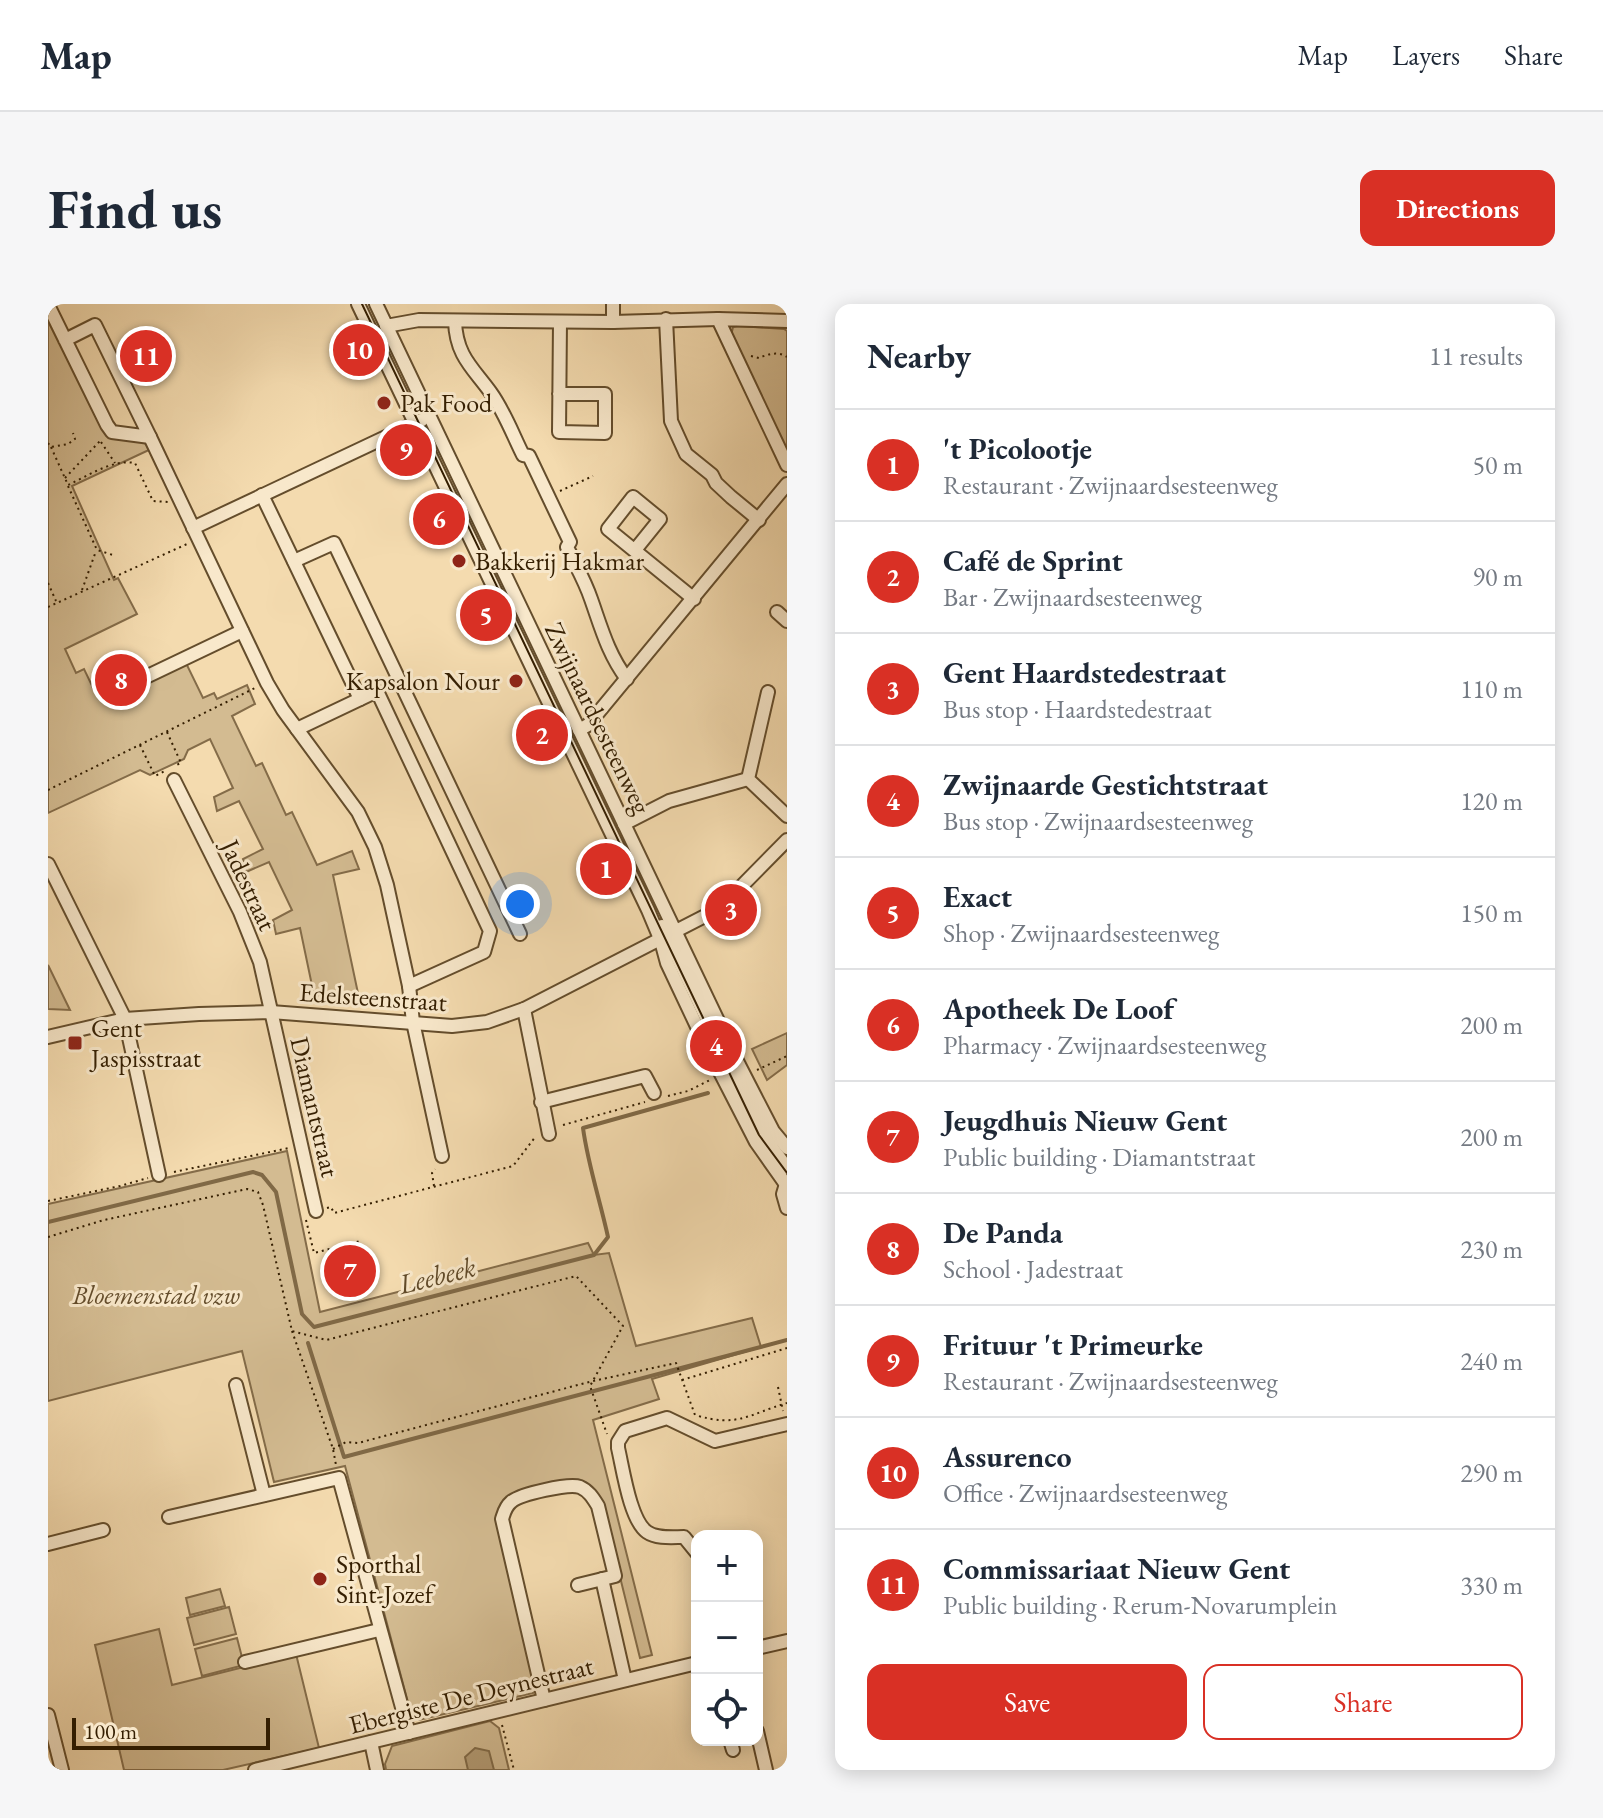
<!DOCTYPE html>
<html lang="en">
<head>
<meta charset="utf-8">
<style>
	:root { --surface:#fff; --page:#f6f6f7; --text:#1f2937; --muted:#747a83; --line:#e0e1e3; --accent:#d93025 }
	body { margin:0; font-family:"EB Garamond",serif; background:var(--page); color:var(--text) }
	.controls { position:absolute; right:24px; bottom:24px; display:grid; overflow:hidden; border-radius:16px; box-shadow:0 4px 20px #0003 }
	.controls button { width:72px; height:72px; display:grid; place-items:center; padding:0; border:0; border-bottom:2px solid var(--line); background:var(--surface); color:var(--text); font:40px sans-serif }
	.scale { position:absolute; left:24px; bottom:20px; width:198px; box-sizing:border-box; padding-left:8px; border:4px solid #341e01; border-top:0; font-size:22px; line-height:28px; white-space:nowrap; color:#341e01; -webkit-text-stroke:6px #f8e8cb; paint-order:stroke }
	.you { position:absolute; left:472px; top:600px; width:28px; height:28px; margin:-20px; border:6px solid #fff; border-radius:50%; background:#1a73e8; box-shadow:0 0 0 12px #1a73e833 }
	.badge { display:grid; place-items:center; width:52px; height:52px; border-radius:50%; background:var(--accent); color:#fff; font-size:26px; font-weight:700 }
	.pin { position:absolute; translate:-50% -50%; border:4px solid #fff; box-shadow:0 2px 8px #0006 }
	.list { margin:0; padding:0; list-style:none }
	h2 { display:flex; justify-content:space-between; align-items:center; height:104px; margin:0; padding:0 32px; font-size:34px }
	h2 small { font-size:26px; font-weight:400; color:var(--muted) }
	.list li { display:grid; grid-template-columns:52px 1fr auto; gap:24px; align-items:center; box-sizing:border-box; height:112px; padding:0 32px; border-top:2px solid var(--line) }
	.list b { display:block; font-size:30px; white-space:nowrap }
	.list p { margin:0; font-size:26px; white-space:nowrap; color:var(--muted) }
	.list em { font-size:26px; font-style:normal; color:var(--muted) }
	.actions { display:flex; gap:16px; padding:24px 32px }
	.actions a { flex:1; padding:18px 0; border:2px solid var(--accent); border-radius:16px; text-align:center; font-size:28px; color:var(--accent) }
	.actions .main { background:var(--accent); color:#fff }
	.icon { flex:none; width:44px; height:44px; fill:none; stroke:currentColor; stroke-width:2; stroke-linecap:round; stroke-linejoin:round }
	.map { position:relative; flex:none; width:739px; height:1466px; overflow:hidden; border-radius:16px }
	header { display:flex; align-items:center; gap:48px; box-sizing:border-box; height:112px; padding:0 40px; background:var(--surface); border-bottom:2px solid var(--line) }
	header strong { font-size:38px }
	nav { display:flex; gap:44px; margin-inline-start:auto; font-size:28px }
	.intro { display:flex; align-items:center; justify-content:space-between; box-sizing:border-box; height:192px; padding:0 48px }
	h1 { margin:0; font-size:56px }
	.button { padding:20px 36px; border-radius:16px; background:var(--accent); color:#fff; font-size:28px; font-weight:700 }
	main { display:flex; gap:48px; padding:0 48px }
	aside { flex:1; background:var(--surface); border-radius:16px; box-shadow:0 4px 20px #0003 }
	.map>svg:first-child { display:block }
	.green { fill:#d3bb91; stroke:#846c49; stroke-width:2 }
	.water { fill:#b39b74; stroke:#806946; stroke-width:2 }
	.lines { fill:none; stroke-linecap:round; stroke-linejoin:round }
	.stream { stroke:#806946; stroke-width:4 }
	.minor-casing { stroke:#644d2c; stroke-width:16 }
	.path { stroke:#341e01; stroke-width:2; stroke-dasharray:2 4; stroke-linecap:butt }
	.minor { stroke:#f8e8cb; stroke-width:12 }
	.tram { stroke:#341e01; stroke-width:2 }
	.poi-dot { fill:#8f2418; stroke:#f8e8cb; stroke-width:3 }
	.labels { text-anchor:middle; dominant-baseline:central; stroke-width:6; stroke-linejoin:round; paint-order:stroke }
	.poi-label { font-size:26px; fill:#341e01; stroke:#f8e8cb; text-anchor:start }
	.street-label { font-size:26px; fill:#341e01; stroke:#f8e8cb }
	.park-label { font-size:26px; font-style:italic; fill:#644d2c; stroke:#f8e8cb }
	.water-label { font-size:28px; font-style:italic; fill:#604a29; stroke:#f8e8cb }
</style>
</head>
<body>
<header>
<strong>Map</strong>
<nav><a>Map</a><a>Layers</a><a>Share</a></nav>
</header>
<div class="intro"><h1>Find us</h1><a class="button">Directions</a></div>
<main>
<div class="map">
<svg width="739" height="1466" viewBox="0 0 739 1466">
	<rect width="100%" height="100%" fill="#f4dbaf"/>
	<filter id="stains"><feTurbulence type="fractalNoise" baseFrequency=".0025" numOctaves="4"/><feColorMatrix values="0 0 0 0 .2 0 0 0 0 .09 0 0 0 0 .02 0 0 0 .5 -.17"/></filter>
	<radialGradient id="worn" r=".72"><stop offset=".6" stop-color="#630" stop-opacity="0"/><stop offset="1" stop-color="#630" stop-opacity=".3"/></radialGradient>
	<g class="green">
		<polygon points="0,10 58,131 99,138 103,145 24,182 66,276 70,274 89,310 17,345 28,369 36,365 47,388 56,384 62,395 138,359 155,394 166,389 169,395 199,381 207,400 184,412 208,462 214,459 238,511 244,508 269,561 304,547 311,565 285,571 311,694 266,691 252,624 228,630 225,616 244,606 221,558 198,568 195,555 215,545 191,497 169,507 166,493 185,484 162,435 140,446 136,455 102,471 92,466 0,509"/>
		<polygon points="691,22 736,25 739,27 739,148 683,32 685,23"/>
		<polygon points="0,661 22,706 0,705"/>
		<polygon points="739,729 739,761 719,776 704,745"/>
		<polygon points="239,847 272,1008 540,939 546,951 561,949 588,1042 704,1014 713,1043 604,1075 611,1095 545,1116 604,1351 592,1354 554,1200 539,1180 523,1176 463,1191 453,1201 485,1373 485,1389 371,1416 362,1406 297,1162 226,1178 194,1047 0,1097 0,900"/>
		<polygon points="172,1285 177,1302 142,1311 138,1294"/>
		<polygon points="181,1303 188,1330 146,1341 139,1314"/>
		<polygon points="111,1325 124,1381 248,1350 271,1444 175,1466 76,1466 47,1341"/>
		<polygon points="189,1334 196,1361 154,1372 147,1345"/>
		<polygon points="442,1417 451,1424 461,1466 338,1466 337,1460 344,1442"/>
	</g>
	<polygon class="water" points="427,1444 441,1447 446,1466 420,1466 417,1453"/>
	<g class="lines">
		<g class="stream">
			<path d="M 0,918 L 205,868 L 214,871 L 228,888 L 254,1010 L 266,1023 L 546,951 L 560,933 C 552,896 540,861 535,824 L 660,789"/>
			<polyline points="260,1039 296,1153 739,1036"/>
		</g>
		<g class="minor-casing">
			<g id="minor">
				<polyline points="310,0 600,606 613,637 619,659 653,731 708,838 739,882"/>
				<polyline points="328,0 691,761 725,827 739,844"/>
				<polyline points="0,1 59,121 64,128 102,133 47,21 17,36"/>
				<polyline points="618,15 623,117 638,150 664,171 668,179 683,193 711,216"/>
				<path d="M 407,17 C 408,52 425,64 443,89 C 456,107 465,131 475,151 L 481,152 L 522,238 L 519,243 C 527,260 537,277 543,295 C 553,323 560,350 579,375"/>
				<polyline points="739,17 670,15 739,161"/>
				<polyline points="565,18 565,0"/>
				<polyline points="338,22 371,16 565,18 670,15"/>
				<polyline points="511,90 557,90 557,129 511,128 512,18"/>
				<polyline points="102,133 219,379 235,406 310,508 327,543 339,581 361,682 365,718 394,852"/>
				<polyline points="214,191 312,395"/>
				<polyline points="145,224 374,116"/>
				<polyline points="587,246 612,215 585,193 560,225 646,295"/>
				<polyline points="246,257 286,239 472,630"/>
				<polyline points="729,308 739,317"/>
				<polyline points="83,380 194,327"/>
				<polyline points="720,388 700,475 739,512"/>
				<polyline points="249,425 329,387 442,627 436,648 361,682"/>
				<polyline points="531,426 540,421 739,180"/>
				<polyline points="126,476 192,608 212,658 268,907"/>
				<polyline points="576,520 621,497 700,475"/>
				<polyline points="0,560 77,715 111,871"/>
				<polyline points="614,622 714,830 739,864"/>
				<polyline points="476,705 501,830"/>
				<polyline points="0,733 77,715 151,710 223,708 404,722 439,718 476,705 657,612 676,600 739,536"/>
				<polyline points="493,798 597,772 606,789"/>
				<polyline points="738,880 735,890 739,904"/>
				<polyline points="188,1081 216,1191"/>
				<polyline points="121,1213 291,1174 361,1429"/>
				<polyline points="0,1240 55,1226"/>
				<path d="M 649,1249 L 636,1233 C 625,1233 609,1235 599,1228 C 582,1216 575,1165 570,1144 L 570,1138 L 577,1127 L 619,1114 L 667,1137 L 739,1120"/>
				<polyline points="554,1275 577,1376"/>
				<polyline points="709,1344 739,1337"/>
				<polyline points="197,1358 331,1326"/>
				<path d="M 496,1396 L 454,1215 C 456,1209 457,1203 463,1198 C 472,1190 521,1179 532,1183 C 541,1187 545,1194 550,1202 L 567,1272 L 530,1281"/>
				<polyline points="0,1411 14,1466"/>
				<polyline points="709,1427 718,1466"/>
				<polyline points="682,1436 685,1446"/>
				<polyline points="323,1438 329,1466"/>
				<polyline points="207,1466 649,1359"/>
			</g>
		</g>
		<g class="path">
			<path d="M 703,52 L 711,54 C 720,50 730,47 739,53"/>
			<polyline points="53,138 67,159"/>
			<polyline points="0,139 3,143 20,140 27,135 25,129"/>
			<path d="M 3,143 L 20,181 C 40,172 64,155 87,159 L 105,197 L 120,198"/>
			<polyline points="17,174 52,137"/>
			<polyline points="20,182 49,246 65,251"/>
			<polyline points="512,187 545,172"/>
			<polyline points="0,279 8,297"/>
			<polyline points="34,286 48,247"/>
			<polyline points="0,303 139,240"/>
			<polyline points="119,428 133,459 126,462"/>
			<polyline points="92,441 107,472 117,467"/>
			<polyline points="0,486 207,384"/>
			<polyline points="709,766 739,752"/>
			<polyline points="620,792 640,787 662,776"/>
			<polyline points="515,821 597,798"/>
			<polyline points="126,868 241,844"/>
			<polyline points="386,882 384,869 387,865"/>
			<polyline points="0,897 72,882 100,874"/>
			<polyline points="279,904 283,903 286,909 465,862 488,832"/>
			<polyline points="258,916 266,949 312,937"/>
			<polyline points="0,933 56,916 199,885 210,888 215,901 244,1027 278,1036 528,972 575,1022 542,1082 559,1130"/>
			<polyline points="244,1027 285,1145 288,1161"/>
			<polyline points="634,1076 739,1044"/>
			<polyline points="730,1083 735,1107"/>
			<path d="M 285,1145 L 298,1138 L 310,1139 L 545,1077 L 628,1059 L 647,1111 C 690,1124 701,1110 739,1099"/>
			<polyline points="454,1421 466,1466"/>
		</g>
		<use href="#minor" class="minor"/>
		<polyline class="tram" points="314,0 711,831 739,869"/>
	</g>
	<g class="poi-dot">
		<circle cx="336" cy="99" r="8"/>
		<circle cx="411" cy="257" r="8"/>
		<circle cx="468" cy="377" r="8"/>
		<rect x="19" y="731" width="16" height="16" rx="4"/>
		<circle cx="272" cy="1275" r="8"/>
	</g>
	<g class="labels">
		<g class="poi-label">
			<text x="352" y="99">Pak Food</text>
			<text x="427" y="257">Bakkerij Hakmar</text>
			<text x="452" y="377" text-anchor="end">Kapsalon Nour</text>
			<text x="43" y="724">Gent<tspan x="43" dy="30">Jaspisstraat</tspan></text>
			<text x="288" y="1260">Sporthal<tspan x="288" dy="30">Sint-Jozef</tspan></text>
		</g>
		<g class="street-label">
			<text transform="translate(550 414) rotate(64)">Zwijnaardsesteenweg</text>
			<text transform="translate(201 581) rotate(65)">Jadestraat</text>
			<text transform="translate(325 693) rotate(4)">Edelsteenstraat</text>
			<text transform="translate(267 803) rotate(77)">Diamantstraat</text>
			<text transform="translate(423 1391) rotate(-14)">Ebergiste De Deynestraat</text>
		</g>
		<g class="park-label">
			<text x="108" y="991">Bloemenstad vzw</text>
		</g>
		<g class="water-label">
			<text transform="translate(389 971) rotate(-14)">Leebeek</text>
		</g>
	</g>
	<rect width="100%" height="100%" filter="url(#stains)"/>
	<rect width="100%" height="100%" fill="url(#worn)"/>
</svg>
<div class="controls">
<button>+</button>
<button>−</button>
<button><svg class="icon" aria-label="locate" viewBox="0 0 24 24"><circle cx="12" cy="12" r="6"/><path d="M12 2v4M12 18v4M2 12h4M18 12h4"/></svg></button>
</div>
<div class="scale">100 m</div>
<div class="you"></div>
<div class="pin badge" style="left:558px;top:565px">1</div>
<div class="pin badge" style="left:494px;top:431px">2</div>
<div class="pin badge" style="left:683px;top:606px">3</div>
<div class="pin badge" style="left:668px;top:742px">4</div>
<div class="pin badge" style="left:438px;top:311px">5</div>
<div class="pin badge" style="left:391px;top:215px">6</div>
<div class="pin badge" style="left:302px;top:967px">7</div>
<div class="pin badge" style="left:73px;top:376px">8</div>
<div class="pin badge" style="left:358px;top:146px">9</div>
<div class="pin badge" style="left:311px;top:46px">10</div>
<div class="pin badge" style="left:98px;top:52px">11</div>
</div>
<aside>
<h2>Nearby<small>11 results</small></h2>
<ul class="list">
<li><span class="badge">1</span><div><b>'t Picolootje</b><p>Restaurant · Zwijnaardsesteenweg</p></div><em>50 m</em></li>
<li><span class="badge">2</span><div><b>Café de Sprint</b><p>Bar · Zwijnaardsesteenweg</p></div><em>90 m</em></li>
<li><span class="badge">3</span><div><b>Gent Haardstedestraat</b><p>Bus stop · Haardstedestraat</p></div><em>110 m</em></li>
<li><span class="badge">4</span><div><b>Zwijnaarde Gestichtstraat</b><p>Bus stop · Zwijnaardsesteenweg</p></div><em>120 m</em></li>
<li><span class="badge">5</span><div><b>Exact</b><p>Shop · Zwijnaardsesteenweg</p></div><em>150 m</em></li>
<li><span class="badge">6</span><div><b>Apotheek De Loof</b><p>Pharmacy · Zwijnaardsesteenweg</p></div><em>200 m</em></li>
<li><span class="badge">7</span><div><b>Jeugdhuis Nieuw Gent</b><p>Public building · Diamantstraat</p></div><em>200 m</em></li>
<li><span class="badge">8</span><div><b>De Panda</b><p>School · Jadestraat</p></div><em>230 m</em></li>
<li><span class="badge">9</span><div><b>Frituur 't Primeurke</b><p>Restaurant · Zwijnaardsesteenweg</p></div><em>240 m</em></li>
<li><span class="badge">10</span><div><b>Assurenco</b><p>Office · Zwijnaardsesteenweg</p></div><em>290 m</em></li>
<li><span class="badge">11</span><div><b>Commissariaat Nieuw Gent</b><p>Public building · Rerum-Novarumplein</p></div><em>330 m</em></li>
</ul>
<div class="actions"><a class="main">Save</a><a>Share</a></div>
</aside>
</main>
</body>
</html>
